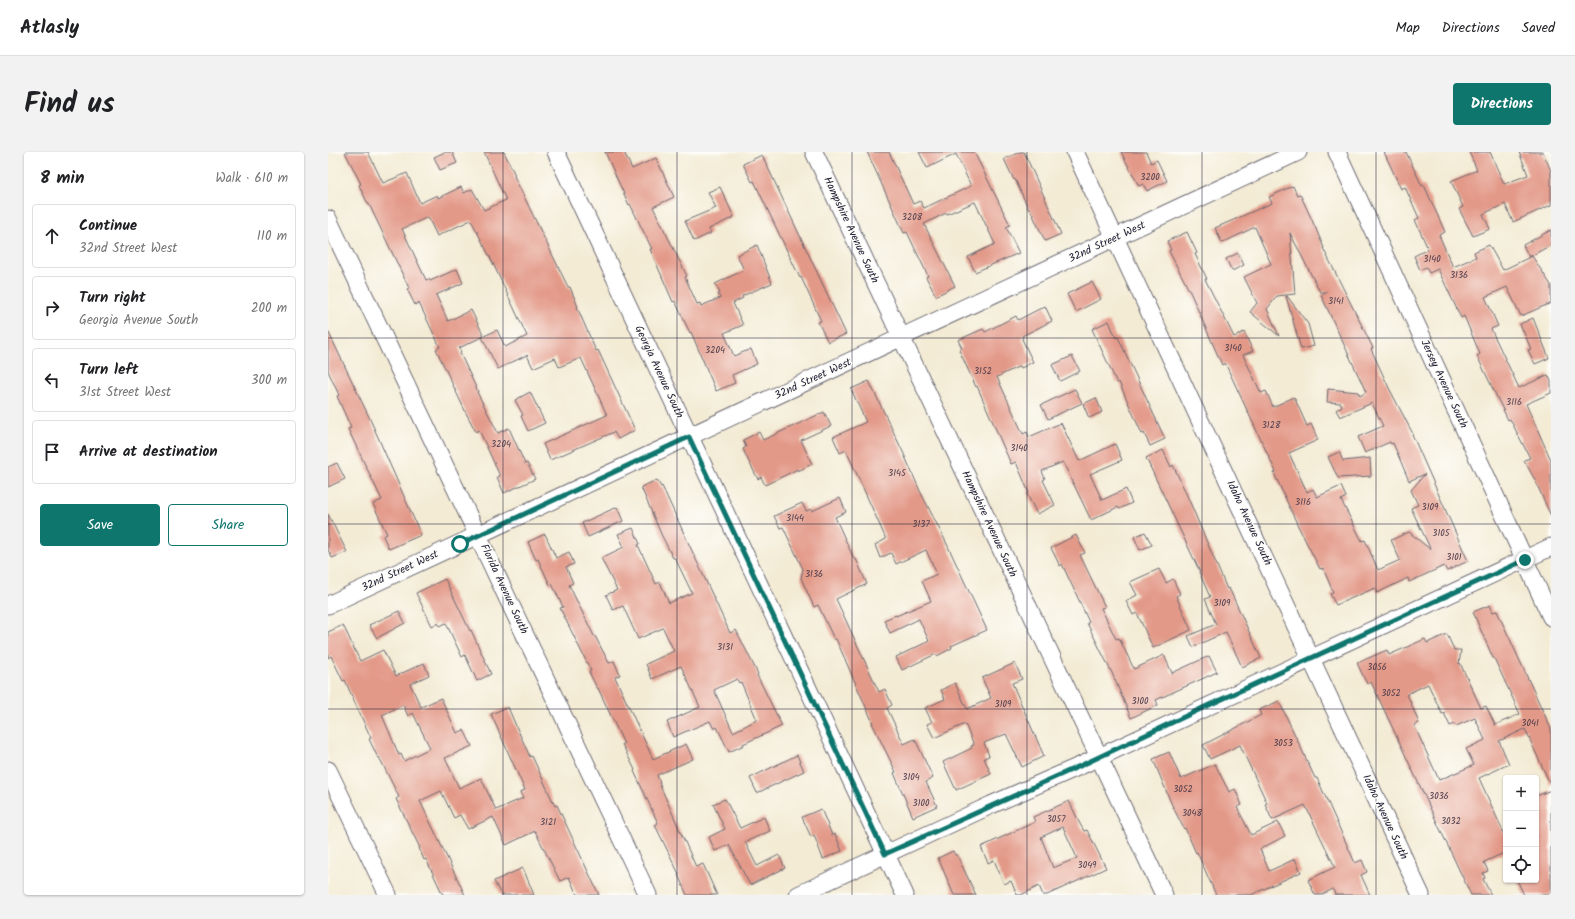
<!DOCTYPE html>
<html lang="en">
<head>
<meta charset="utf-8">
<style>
	:root { --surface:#fff; --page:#f2f2f2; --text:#202124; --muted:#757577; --line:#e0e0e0; --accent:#0f766e }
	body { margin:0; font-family:Kalam,sans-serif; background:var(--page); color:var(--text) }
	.controls { position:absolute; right:12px; bottom:12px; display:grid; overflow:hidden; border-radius:4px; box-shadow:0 1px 3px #0004 }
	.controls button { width:36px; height:36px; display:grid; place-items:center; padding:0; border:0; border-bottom:1px solid var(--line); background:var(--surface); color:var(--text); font:20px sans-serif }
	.stop { position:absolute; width:12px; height:12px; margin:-9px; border:3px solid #0f766e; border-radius:50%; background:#fff }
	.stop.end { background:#0f766e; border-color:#fff; box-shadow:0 1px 4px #0008 }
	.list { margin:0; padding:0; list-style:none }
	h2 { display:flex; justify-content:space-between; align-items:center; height:52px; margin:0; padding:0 16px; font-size:17px }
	h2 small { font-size:13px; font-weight:400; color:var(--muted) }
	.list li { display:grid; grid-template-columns:26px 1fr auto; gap:12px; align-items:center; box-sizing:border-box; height:64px; margin:0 8px 8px; padding:0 8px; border:1px solid var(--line); border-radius:4px }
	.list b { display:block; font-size:15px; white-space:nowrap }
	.list p { margin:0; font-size:13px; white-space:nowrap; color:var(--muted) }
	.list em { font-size:13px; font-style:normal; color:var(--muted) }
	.actions { display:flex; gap:8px; padding:12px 16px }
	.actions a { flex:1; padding:9px 0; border:1px solid var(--accent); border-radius:4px; text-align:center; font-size:14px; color:var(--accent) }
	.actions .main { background:var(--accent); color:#fff }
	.icon { flex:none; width:22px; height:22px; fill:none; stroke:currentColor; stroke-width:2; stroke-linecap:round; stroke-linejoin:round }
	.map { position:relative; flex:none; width:1223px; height:743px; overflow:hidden; border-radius:4px }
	header { display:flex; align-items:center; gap:24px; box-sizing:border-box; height:56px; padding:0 20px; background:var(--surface); border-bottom:1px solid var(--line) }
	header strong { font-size:19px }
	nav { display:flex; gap:22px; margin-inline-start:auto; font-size:14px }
	.intro { display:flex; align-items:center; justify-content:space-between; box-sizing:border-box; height:96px; padding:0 24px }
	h1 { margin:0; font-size:28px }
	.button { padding:10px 18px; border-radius:4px; background:var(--accent); color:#fff; font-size:14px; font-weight:700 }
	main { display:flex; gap:24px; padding:0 24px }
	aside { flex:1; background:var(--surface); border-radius:4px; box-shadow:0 1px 3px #0004 }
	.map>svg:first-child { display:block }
	.building { fill:#e39988; fill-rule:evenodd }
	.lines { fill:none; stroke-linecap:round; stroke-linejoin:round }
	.minor-casing { stroke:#6b6871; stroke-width:19 }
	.minor { stroke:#fff; stroke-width:17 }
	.route { stroke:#0f766e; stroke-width:5 }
	.grid { fill:none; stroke:#22223b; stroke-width:1; stroke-opacity:0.55 }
	.labels { text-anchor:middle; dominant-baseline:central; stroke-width:3; stroke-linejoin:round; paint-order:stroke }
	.number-label { font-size:9px; fill:#52404e }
	.street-label { font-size:11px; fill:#22223b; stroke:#fdfcf7 }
</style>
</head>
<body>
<header>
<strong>Atlasly</strong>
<nav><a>Map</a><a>Directions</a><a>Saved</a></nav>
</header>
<div class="intro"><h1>Find us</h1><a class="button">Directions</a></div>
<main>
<aside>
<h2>8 min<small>Walk · 610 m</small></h2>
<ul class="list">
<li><svg class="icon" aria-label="ahead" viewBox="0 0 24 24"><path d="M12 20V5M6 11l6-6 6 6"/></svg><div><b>Continue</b><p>32nd Street West</p></div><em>110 m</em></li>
<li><svg class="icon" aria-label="right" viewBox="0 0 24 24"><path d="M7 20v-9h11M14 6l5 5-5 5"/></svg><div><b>Turn right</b><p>Georgia Avenue South</p></div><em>200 m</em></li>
<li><svg class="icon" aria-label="left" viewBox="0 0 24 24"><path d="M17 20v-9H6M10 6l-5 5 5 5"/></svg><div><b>Turn left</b><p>31st Street West</p></div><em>300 m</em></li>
<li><svg class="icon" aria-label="arrive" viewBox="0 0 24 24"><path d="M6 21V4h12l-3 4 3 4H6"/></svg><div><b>Arrive at destination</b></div></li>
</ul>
<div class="actions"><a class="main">Save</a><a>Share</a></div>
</aside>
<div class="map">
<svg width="1223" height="743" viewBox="0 0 1223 743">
	<rect width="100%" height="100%" fill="#fdfcf7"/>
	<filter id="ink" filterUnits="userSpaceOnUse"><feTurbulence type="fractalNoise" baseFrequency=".025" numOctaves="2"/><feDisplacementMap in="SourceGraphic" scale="8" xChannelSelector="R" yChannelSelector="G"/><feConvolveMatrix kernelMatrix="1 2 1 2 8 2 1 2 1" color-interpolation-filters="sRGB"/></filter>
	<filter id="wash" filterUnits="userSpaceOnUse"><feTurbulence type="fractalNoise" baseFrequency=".012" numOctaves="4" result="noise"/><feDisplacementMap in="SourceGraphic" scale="16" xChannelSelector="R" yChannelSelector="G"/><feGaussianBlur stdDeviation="0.9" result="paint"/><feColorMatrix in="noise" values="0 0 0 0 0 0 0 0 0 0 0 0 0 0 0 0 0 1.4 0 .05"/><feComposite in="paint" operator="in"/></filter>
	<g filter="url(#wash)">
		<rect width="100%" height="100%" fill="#f3ebd4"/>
		<g id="blocks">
			<g class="building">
				<polygon points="17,0 40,0 55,31 79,21 92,51 109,43 110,46 133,35 136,41 144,37 156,58 178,48 156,0 176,0 187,23 186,24 240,135 242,135 250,155 249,155 268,199 270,198 307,278 290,287 286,280 222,308 215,292 279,263 253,206 231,215 227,206 205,216 199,203 170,217 154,185 169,178 177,195 199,184 162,105 143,68 109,84 100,65 74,77 98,128 101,127 102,129 129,117 135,131 108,143 120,169 143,158 156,184 131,196 133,200 132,201 150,240 149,240 170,281 181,276 197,312 199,311 207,327 176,341 169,325 172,324 151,278 148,280 138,261 108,197 112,195 91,151 87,153 79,137 81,136 40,50 39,50 31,33 33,32"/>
				<polygon points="117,0 124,0 129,11 112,18 106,5"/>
				<polygon points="277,0 296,0 304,17 328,6 346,45 325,55 359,124 357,125 369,152 372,151 373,154 392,146 390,142 392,141 387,132 416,118 409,103 429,93 444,131 414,144 415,146 405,151 415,173 396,181 406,204 423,197 429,212 404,223 407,231 388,239 363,180 362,181 347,149 345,150 322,97 324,97 302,52 301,53"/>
				<polygon points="539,0 561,0 585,52 592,49 596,56 643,34 628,2 599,16 591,0 646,0 682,73 678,75 691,101 647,120 640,105 667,92 647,50 619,62 618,61 596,72 627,134 608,144 598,125 600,124 579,80 576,81"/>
				<polygon points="692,0 696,0 733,82 717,89 702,57 701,58 687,27 686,28 676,7"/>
				<polygon points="793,0 818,0 823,11 829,8 839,29 819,39 815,32 811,34"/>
				<polygon points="1056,0 1078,0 1094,34 1096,33 1117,80 1111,83 1125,115 1148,105 1146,100 1161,93 1175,118 1204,104 1223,133 1223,151 1193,164 1179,135 1157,145 1170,174 1163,177 1191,236 1220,223 1223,229 1223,241 1198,252 1223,308 1223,364 1206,326 1196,308 1202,306 1182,267 1180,268 1149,204 1152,202 1136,164 1133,166 1110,117 1101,121 1098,115 1092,118 1086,104 1100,97 1087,68 1091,66 1077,35 1073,37"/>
				<polygon points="1141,0 1162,0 1176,32 1200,23 1191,0 1215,0 1223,19 1223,53 1185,70 1177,52 1155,62 1162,77 1145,84 1131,57 1135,55 1123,29 1149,18"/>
				<polygon points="434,3 518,182 500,190 490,170 493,169 473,125 472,126 426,29 424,30 415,12"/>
				<polygon points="965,34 969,43 972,42 988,77 996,96 995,96 1045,196 1043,197 1061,236 1085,282 1084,282 1140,409 1119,419 1116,414 1081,430 1080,426 1049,441 1047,436 1008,453 1002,442 1005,440 995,416 992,417 970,374 946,321 948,320 897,211 894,213 863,142 841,99 843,98 839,89 859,80 869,101 867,102 879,127 877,127 906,185 916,180 925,199 915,203 933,241 938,239 945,255 966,245 979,274 983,272 990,288 961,301 979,340 985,337 989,345 1013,334 1018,345 1013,348 1034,389 1037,388 1050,418 1072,408 1063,388 1081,380 1103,398 1083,356 1090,353 1083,338 1097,322 1081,329 1065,291 1063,292 1062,290 1037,301 1030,285 1055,274 1044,251 1012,265 1008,258 1014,254 1013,251 999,250 1000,237 1030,240 1032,244 1038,240 993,143 999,140 992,140 991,138 962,81 967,142 949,144 939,157 951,184 922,160 929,151 916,125 943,112 927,75 894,91 887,76 944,51 941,45"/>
				<polygon points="392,35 406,65 381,77 383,81 366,89 357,69 388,56 380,40"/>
				<polygon points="1223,78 1223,93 1201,105 1195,93"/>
				<polygon points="910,101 916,113 904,119 898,107"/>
				<polygon points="764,130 773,147 748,160 739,142"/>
				<polygon points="958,144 959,144 980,172 986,194 973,197"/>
				<polygon points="717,154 724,169 694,184 695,186 694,187 705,210 693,216 692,214 669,225 695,282 699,280 701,285 733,271 751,309 787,292 794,308 762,322 774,348 798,337 804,351 791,357 790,355 763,368 735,310 714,319 717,327 715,328 727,353 709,362 699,342 701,341 688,310 683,312 649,234 648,235 631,198 634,196 630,188 655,177 657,180 688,164 690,168"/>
				<polygon points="1205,166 1221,206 1207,212 1200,198 1203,197 1192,172"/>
				<polygon points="781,169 788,186 790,185 837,287 822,294 816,281 814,282 791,230 789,231 764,177"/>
				<polygon points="0,179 42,267 93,383 61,397 55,384 59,382 45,352 54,348 20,277 23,276 9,244 11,243 0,219"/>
				<polygon points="744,204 752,219 732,229 724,213"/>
				<polygon points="541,229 575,300 592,339 618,390 659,478 623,494 624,496 609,504 608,502 574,518 568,505 601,489 591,467 562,481 556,468 568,463 568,464 603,449 594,429 609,422 598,398 568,412 563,401 552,406 547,393 558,387 518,298 512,301 505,285 538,270 523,237"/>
				<polygon points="747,237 754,251 720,267 713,253"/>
				<polygon points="202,240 217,271 200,279 193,264 195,263 187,248"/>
				<polygon points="768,246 774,260 761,266 755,252"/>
				<polygon points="496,260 503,274 473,288 484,312 470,319 470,317 437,333 433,325 430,327 420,308 415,297 418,295 415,288 431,280 435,288"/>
				<polygon points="835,298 843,315 845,313 858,341 899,437 901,436 933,506 914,515 898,480 865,495 860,484 888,472 877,447 882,445 871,420 872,420 818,306"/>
				<polygon points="1011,300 1015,309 1042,306 1043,324 1010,326 1000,305"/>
				<polygon points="9,311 17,327 0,335 0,315"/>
				<path d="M 329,328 L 333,335 L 334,334 L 402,481 L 408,478 L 430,522 L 429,523 L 454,574 L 415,592 L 416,593 L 401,600 L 389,575 L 386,577 L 382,569 L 345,585 L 339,570 L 372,555 L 353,514 L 324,527 L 318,512 L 346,499 L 335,476 L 310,487 L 295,454 L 285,458 L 278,443 L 289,438 L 273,406 L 296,395 L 290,382 L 305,376 L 312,392 L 310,393 L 328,432 L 332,430 L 341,451 L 364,441 L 347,406 L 345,406 L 333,382 L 313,335 ZM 409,527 L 411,531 L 413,530 L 429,568 L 405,580 L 386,538 Z"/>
				<polygon points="512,346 518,360 507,365 526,407 528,407 539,432 508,447 551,540 557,537 564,553 559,556 573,586 576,592 587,587 605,626 598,630 609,654 585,665 566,621 568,620 544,571 545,571 508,487 506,487 490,453 486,455 473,426 475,417 455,375 452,376 446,364 474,351 478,359 483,357 484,359"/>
				<polygon points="289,355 295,369 260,385 254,371"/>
				<polygon points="0,362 19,400 4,406 0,398"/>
				<polygon points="817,380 824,393 812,398 806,385"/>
				<polygon points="217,382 228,406 241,400 246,412 238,415 245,431 241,433 266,484 267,484 281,511 286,509 292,523 287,525 325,607 358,592 365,607 329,623 332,631 331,631 368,715 375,712 389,743 359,743 350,723 351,722 327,673 330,671 306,619 307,618 294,592 296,592 270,536 269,536 261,520 263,519 232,456 235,455 224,432 222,433 210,407 208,408 200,390"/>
				<polygon points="748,383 757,401 752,403 777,455 773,456 788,487 791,486 806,517 836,503 844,521 881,504 889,520 828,548 830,553 803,566 784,521 759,471 761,470 749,444 734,412 732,414 723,396"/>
				<polygon points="831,417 838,431 845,427 852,442 848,444 863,478 825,496 809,461 805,463 798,449 809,443 802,430"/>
				<polygon points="117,427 142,479 143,478 163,522 149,529 137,503 134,505 118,471 112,474 110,471 104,474 88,441"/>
				<path d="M 1162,453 L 1165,460 L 1169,459 L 1223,577 L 1223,634 L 1197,577 L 1171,589 L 1181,612 L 1151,626 L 1178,686 L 1178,700 L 1156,710 L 1160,719 L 1155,721 L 1157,726 L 1155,727 L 1163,743 L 1143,743 L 1043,530 L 1039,532 L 1029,511 L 1059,498 L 1061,503 L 1097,487 L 1099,491 L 1119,482 L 1126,498 L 1133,498 L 1131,512 L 1132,511 L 1153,556 L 1158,554 L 1167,573 L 1192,562 L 1166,506 L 1165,506 L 1145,460 ZM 1100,532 L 1114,562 L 1116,561 L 1122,574 L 1127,572 L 1128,574 L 1147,566 L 1157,588 L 1138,597 L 1146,613 L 1111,628 L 1086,573 L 1091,571 L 1079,542 Z"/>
				<polygon points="71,459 77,471 49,486 41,473"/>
				<path d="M 15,473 L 32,509 L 55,498 L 68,524 L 96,511 L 101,523 L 82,532 L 93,555 L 113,546 L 129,581 L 136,578 L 144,594 L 117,606 L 131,636 L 153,626 L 168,658 L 195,646 L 192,640 L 197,638 L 163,562 L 180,555 L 188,574 L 202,605 L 204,604 L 227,654 L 229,653 L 271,743 L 249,743 L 241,725 L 232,729 L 207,679 L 178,693 L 165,665 L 140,677 L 132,663 L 126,666 L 113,639 L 92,649 L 137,743 L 115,743 L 98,707 L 96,708 L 91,696 L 92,696 L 68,647 L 71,645 L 51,605 L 50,606 L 41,587 L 43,586 L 25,547 L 17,528 L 15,529 L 3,504 L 0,506 L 0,480 ZM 75,553 L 80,564 L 85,561 L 102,596 L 76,609 L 73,602 L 71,603 L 54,563 Z"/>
				<polygon points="687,511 694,527 684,531 716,604 694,615 678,582 656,591 661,604 656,606 663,622 628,638 615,610 644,596 643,594 646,593 637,572 606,586 599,572 604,570 597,556 617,547 613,538 627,531 639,557 663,546 654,526"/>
				<polygon points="951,549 987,626 989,626 1027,711 1034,708 1039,720 1033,723 1042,743 1007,743 1005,737 993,743 987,743 980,728 1007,715 977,653 944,668 937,652 939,651 912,593 882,607 875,593 933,563 931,558"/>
				<polygon points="841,600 853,627 887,612 901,640 907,637 914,653 909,655 923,683 950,670 957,684 932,697 941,719 967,707 973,720 923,743 888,743 869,700 868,701 857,676 856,677 844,653 825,607"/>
				<polygon points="469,603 476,619 429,641 422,626"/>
				<polygon points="1223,638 1223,743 1196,743 1189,728 1208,728 1208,644"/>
				<polygon points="397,647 412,676 436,665 442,679 417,690 429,714 451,703 457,716 422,733 401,693 387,699 381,685 397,677 385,652"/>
				<path d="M 741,649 L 752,672 L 756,679 L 759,678 L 778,716 L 719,743 L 715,743 L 711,734 L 693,743 L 689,743 L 683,729 L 676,732 L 666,708 L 660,711 L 653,695 L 707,670 L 705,665 ZM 735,675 L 749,706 L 725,716 L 713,685 Z"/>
				<polygon points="493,657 504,683 507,682 514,699 495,707 486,683 483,685 474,665"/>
				<polygon points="625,699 627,703 629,703 648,743 626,743 610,706"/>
				<polygon points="195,716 206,743 173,743 166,729"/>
			</g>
		</g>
	</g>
	<g filter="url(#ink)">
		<use href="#blocks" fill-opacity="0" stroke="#6b6871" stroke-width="1"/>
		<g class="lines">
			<g class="minor-casing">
				<g id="minor">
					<polyline points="228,0 577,743"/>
					<polyline points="486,0 836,743"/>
					<polyline points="747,0 1093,743"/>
					<polyline points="1009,0 1223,465"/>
					<polyline points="0,67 320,743"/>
					<polyline points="0,453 970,0"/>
					<polyline points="0,618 60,743"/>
					<polyline points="470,743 663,653 754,613 1223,395"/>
				</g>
			</g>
			<use href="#minor" class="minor"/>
		</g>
	</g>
	<g class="lines" filter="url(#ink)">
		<polyline class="route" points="132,392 361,285 557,702 754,613 879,554 1197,408"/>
	</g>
	<path class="grid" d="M 175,0 L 175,743M 349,0 L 349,743M 524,0 L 524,743M 699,0 L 699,743M 874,0 L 874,743M 1048,0 L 1048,743M 0,186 L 1223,186M 0,372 L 1223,372M 0,557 L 1223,557"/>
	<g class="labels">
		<g class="number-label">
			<text x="822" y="25">3200</text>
			<text x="584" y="65">3208</text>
			<text x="1104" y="107">3140</text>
			<text x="1131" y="123">3136</text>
			<text x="1008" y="149">3141</text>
			<text x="905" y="196">3140</text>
			<text x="387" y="198">3204</text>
			<text x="655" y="219">3152</text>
			<text x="1186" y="250">3116</text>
			<text x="943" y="273">3128</text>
			<text x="173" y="292">3204</text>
			<text x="691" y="296">3140</text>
			<text x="569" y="321">3145</text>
			<text x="975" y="350">3116</text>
			<text x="1102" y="355">3109</text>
			<text x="467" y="366">3144</text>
			<text x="593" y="372">3137</text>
			<text x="1113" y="381">3105</text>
			<text x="1126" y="405">3101</text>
			<text x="486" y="422">3136</text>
			<text x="894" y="451">3109</text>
			<text x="397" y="495">3131</text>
			<text x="1049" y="515">3056</text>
			<text x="1063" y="541">3052</text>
			<text x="812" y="549">3100</text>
			<text x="675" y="552">3109</text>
			<text x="1202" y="571">3041</text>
			<text x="955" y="591">3053</text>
			<text x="583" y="625">3104</text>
			<text x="855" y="637">3052</text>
			<text x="1111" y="644">3036</text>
			<text x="593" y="651">3100</text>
			<text x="864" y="661">3048</text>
			<text x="728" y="667">3057</text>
			<text x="1123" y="669">3032</text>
			<text x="220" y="670">3121</text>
			<text x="759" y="713">3049</text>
		</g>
		<g class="street-label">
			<text transform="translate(523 78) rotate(65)">Hampshire Avenue South</text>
			<text transform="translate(779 90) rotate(-25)">32nd Street West</text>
			<text transform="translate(331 220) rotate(65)">Georgia Avenue South</text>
			<text transform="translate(485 227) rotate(-25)">32nd Street West</text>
			<text transform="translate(1116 232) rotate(65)">Jersey Avenue South</text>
			<text transform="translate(921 371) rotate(65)">Idaho Avenue South</text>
			<text transform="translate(661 372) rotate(65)">Hampshire Avenue South</text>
			<text transform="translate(72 419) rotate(-25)">32nd Street West</text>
			<text transform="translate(176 437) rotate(65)">Florida Avenue South</text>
			<text transform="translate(1057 665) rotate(65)">Idaho Avenue South</text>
		</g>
	</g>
</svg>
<div class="controls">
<button>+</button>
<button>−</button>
<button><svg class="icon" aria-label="locate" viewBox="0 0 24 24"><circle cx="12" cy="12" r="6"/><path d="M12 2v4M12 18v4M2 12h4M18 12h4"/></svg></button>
</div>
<div class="stop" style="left:132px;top:392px"></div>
<div class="stop end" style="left:1197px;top:408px"></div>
</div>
</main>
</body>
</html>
